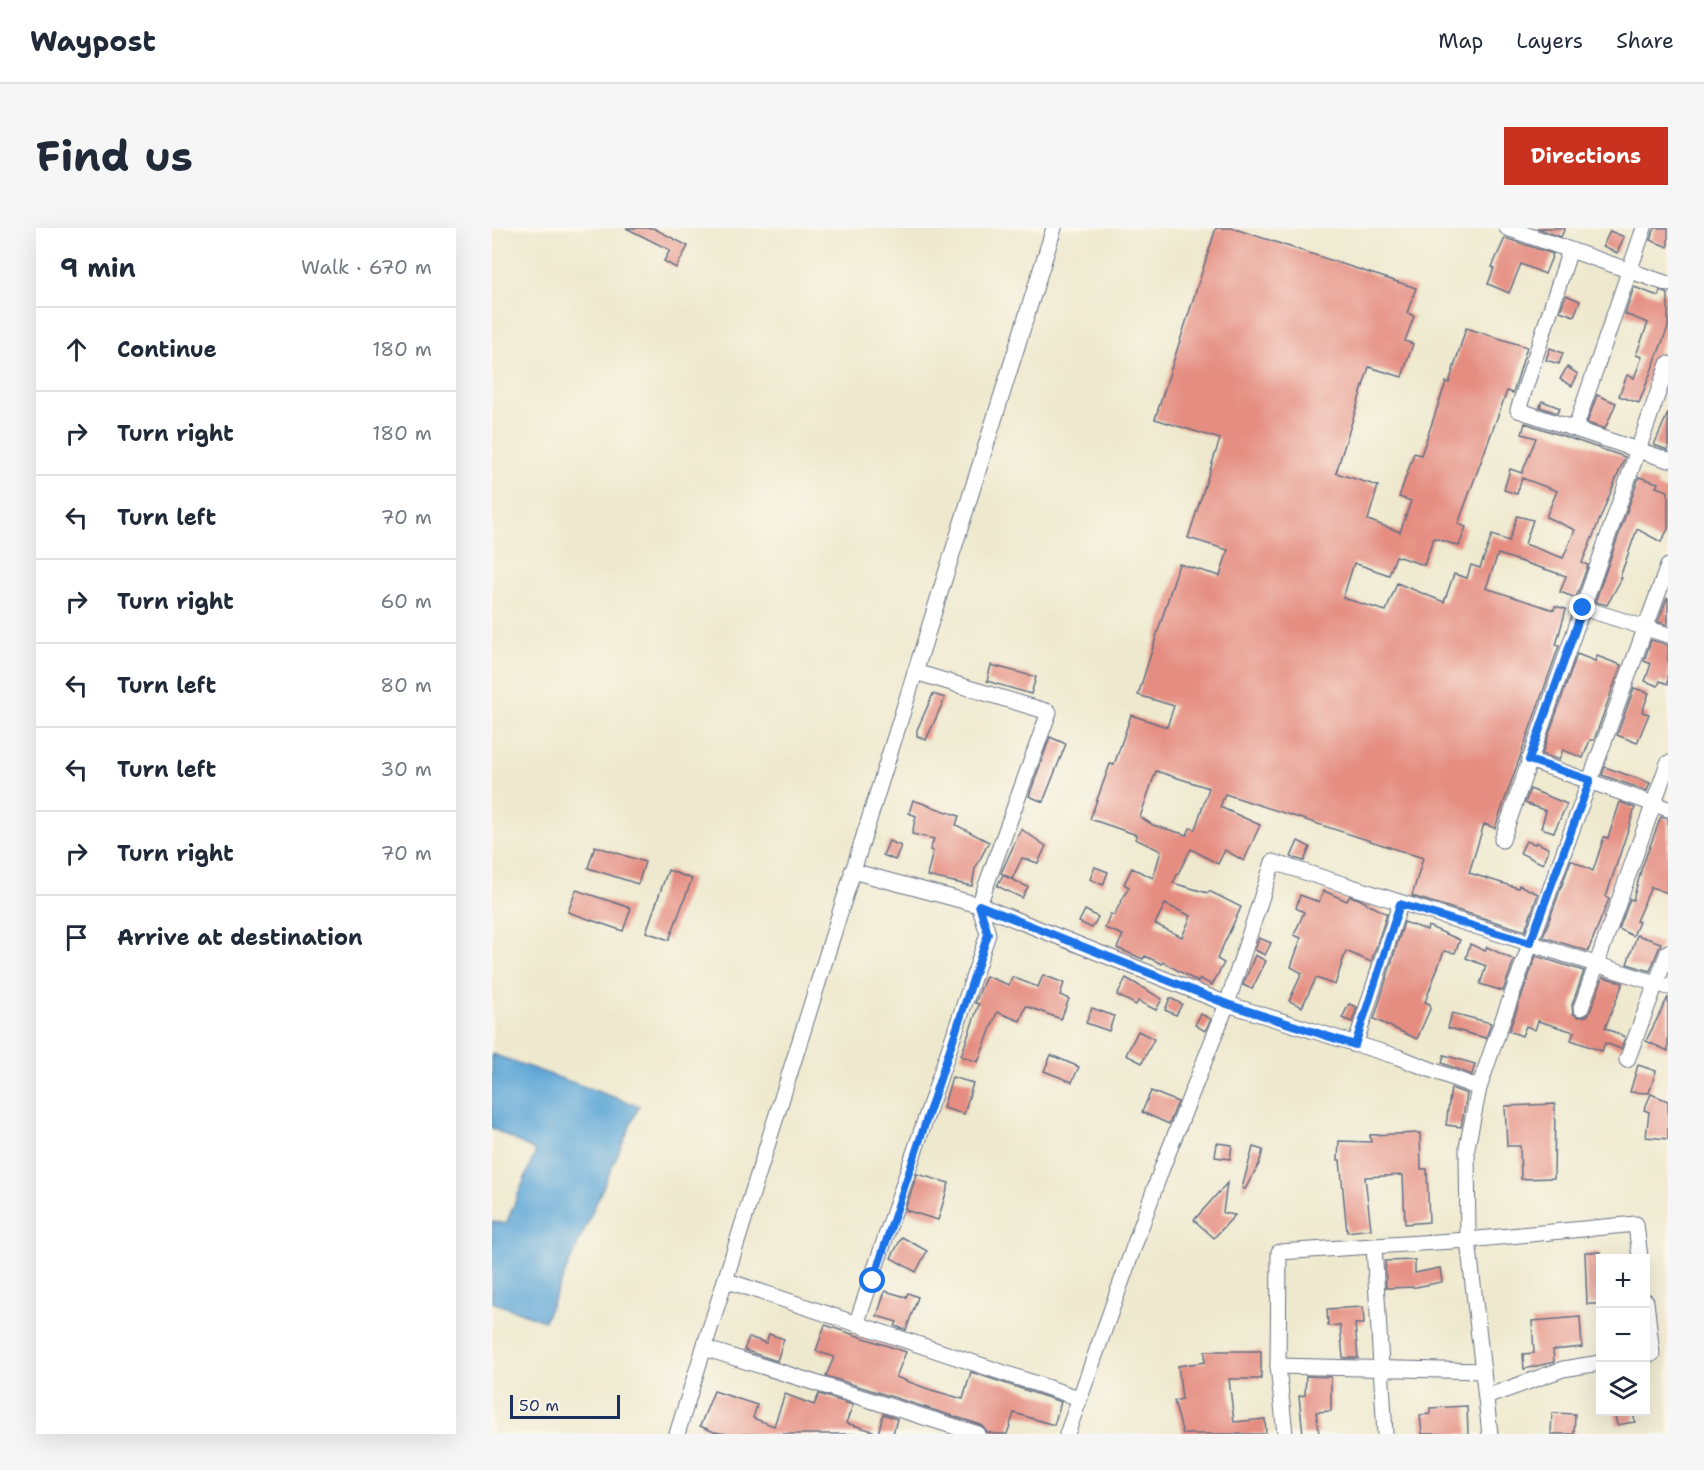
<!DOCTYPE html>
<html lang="en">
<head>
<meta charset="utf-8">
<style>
	:root { --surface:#fff; --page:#f6f6f7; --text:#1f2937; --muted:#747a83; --line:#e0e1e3; --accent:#c8321e }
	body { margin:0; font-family:"Shantell Sans",sans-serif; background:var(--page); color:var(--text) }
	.controls { position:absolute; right:18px; bottom:18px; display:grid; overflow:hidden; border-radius:0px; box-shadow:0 6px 24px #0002 }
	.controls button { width:54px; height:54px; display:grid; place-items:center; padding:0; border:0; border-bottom:2px solid var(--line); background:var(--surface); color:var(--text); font:30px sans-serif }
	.scale { position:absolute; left:18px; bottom:15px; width:110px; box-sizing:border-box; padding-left:6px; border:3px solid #1b2f5e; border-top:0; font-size:16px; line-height:21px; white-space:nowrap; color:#1b2f5e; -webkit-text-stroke:4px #fbf7ec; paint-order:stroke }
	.stop { position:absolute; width:18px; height:18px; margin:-14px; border:4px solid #1a73e8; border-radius:50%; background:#fff }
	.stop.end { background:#1a73e8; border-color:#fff; box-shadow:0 2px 6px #0008 }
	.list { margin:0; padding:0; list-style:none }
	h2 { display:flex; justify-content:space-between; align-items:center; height:78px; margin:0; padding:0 24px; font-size:26px }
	h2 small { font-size:20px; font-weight:400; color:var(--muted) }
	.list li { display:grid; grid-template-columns:39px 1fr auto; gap:18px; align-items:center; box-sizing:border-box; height:84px; padding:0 24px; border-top:2px solid var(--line) }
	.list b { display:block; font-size:22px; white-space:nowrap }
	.list em { font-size:20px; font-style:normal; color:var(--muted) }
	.icon { flex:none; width:33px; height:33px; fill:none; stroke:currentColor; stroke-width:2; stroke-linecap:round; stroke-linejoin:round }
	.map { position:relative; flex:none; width:1176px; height:1206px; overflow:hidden; border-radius:0px }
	header { display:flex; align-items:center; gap:36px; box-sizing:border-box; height:84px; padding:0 30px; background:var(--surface); border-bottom:2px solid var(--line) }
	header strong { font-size:28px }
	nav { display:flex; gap:33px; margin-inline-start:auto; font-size:21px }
	.intro { display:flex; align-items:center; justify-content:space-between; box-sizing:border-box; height:144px; padding:0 36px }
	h1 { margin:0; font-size:42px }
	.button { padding:15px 27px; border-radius:0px; background:var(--accent); color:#fff; font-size:21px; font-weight:700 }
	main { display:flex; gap:36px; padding:0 36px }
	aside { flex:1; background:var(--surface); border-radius:0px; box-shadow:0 6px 24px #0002 }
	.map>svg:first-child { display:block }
	.water { fill:#61a8d7; stroke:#3e6c9a; stroke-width:1.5 }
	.building { fill:#e58d81; fill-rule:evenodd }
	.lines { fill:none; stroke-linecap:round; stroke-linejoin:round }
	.minor-casing { stroke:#657085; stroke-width:17 }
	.minor { stroke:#fff; stroke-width:15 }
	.route { stroke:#1a73e8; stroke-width:8 }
</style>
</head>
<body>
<header>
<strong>Waypost</strong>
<nav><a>Map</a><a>Layers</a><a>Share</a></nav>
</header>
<div class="intro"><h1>Find us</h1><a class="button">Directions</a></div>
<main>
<aside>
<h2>9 min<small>Walk · 670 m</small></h2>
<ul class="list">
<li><svg class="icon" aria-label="ahead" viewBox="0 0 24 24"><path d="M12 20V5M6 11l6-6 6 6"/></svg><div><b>Continue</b></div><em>180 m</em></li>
<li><svg class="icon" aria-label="right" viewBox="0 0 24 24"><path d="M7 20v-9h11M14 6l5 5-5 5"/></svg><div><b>Turn right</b></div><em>180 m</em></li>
<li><svg class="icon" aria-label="left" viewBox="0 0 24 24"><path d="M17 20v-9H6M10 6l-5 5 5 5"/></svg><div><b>Turn left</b></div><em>70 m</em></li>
<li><svg class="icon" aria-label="right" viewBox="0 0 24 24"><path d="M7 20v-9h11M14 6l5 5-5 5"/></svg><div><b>Turn right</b></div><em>60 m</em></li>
<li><svg class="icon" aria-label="left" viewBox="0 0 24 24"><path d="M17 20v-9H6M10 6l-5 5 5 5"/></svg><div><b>Turn left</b></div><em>80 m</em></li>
<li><svg class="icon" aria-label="left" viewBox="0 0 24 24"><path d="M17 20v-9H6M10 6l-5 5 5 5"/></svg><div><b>Turn left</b></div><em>30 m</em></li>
<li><svg class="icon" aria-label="right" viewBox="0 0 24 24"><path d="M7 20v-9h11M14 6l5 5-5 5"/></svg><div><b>Turn right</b></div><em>70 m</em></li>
<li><svg class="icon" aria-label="arrive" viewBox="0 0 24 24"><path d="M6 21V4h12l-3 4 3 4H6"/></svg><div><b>Arrive at destination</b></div></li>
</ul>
</aside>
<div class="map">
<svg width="1176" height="1206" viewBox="0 0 1176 1206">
	<rect width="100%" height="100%" fill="#fbf7ec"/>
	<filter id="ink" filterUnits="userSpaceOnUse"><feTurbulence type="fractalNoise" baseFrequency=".0167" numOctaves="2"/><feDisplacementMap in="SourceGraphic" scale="12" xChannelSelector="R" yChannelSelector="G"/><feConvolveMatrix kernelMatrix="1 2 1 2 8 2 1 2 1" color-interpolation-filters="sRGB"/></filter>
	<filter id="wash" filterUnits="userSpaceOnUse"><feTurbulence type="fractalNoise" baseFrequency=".008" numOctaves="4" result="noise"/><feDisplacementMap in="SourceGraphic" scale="24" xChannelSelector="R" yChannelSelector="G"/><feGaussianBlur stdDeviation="1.35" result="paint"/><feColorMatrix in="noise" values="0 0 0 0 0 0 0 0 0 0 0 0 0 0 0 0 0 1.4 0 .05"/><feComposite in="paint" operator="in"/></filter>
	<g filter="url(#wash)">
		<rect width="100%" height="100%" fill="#eee9ce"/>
		<polygon class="water" points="0,826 147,878 52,1093 0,1074 0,993 14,996 44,923 0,900"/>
		<g id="blocks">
			<g class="building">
				<polygon points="134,0 161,0 196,18 184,40 172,33 178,22"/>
				<path d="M 724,0 L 740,0 L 924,60 L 915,85 L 922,88 L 913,113 L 921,116 L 910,149 L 877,139 L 844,245 L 886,258 L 876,292 L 908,304 L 919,273 L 907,269 L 922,225 L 929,227 L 954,154 L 957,155 L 974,100 L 1035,119 L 1021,165 L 1015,163 L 966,296 L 974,299 L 967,318 L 942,310 L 932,337 L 904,328 L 897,347 L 862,335 L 851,370 L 894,383 L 905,355 L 952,374 L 962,346 L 975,350 L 979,337 L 988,340 L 1000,307 L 1017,313 L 1025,288 L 1041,292 L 1033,316 L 1071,330 L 1083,302 L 1054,289 L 1065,263 L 1030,250 L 1025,266 L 1012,262 L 1018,241 L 1030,245 L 1044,210 L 1030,206 L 1033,195 L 1133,229 L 1090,335 L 1096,337 L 1084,370 L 1068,364 L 1074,348 L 1006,326 L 994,360 L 1062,382 L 1063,378 L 1074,381 L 1064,417 L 1067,418 L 1003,600 L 992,596 L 977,645 L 1026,660 L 1027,657 L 1046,666 L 1033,703 L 920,668 L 931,630 L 733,566 L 728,579 L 768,597 L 752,633 L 733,622 L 726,636 L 699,621 L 681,655 L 716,665 L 717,663 L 749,679 L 725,731 L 732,735 L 720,757 L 708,751 L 706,754 L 671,734 L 670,736 L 653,728 L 651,731 L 625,720 L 631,707 L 613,700 L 618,686 L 622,687 L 637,659 L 632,656 L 640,640 L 661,650 L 669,623 L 643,611 L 645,607 L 598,591 L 618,536 L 622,537 L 639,487 L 675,499 L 682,478 L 646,467 L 687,336 L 728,348 L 736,322 L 696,310 L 728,211 L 663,191 ZM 664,543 L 717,560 L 703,601 L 698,600 L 695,607 L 661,597 L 648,589 ZM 673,676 L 699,688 L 690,709 L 663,696 Z"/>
				<polygon points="1045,0 1073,0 1069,9"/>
				<polygon points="1163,0 1176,0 1176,19 1158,12"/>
				<polygon points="1118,3 1132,9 1125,25 1111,18"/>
				<polygon points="1013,10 1061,26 1053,46 1029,36 1017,65 996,56 1002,40 1000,39"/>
				<polygon points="1142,59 1166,68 1168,63 1176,66 1176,99 1147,175 1127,168 1135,147 1142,150 1150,129 1144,127 1156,95 1133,86"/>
				<polygon points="1074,67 1088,73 1082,88 1068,83"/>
				<polygon points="1058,120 1071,125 1067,136 1054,132"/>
				<polygon points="1075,139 1086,146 1080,158 1068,151"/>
				<polygon points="1105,167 1124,175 1113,201 1095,195"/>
				<polygon points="1050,173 1068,180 1065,185 1048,179"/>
				<polygon points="1176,185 1176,222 1162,217"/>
				<polygon points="1147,249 1166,255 1164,259 1176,263 1176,301 1169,314 1145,301 1128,349 1130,350 1115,377 1103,374"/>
				<polygon points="1175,370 1176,370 1176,397 1166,394"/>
				<polygon points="1159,412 1176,417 1176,456 1168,453 1166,458 1153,453 1159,436 1152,433"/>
				<polygon points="1085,426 1103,433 1105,428 1129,437 1102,512 1098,512 1091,530 1071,522 1067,532 1050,526"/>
				<polygon points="499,437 544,449 539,466 495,453"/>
				<polygon points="1142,460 1157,465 1150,484 1157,486 1145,515 1125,507"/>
				<polygon points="441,466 453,470 434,512 425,508 425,502"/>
				<polygon points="558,509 574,516 551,574 537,568"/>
				<polygon points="1113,539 1158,555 1155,563 1110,547"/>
				<polygon points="1038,561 1075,576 1062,604 1049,600 1054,583 1033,575"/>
				<polygon points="421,572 467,588 464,597 497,614 483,641 480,658 435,648 441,623 438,622 442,611 420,606 424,588 417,585"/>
				<polygon points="1128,574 1143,580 1114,669 1117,671 1096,723 1051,709 1079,632 1101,643 1112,609 1116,610"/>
				<polygon points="1169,589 1176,591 1176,665 1159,659 1144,693 1147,694 1141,708 1127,701 1138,671 1141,672 1150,639"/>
				<polygon points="529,601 554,618 546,635 530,630 520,651 509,645"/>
				<polygon points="397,613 409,618 403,632 391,627"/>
				<polygon points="806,613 818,619 812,633 799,629"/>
				<polygon points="1034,613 1043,616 1044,614 1056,620 1056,624 1051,636 1028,625"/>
				<polygon points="103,618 153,634 146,656 96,640"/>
				<polygon points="603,639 616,644 611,657 598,651"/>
				<polygon points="176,642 200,651 177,712 154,704"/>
				<polygon points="511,647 536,659 530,670 505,658"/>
				<polygon points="84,662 139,680 131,703 76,684"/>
				<polygon points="832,663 855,673 858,668 867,671 895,686 879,734 854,723 843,757 824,750 810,779 797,773 810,745 799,739 809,710 802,707 812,684 804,680 808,667 827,674"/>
				<polygon points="593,682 606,689 600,700 587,694"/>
				<polygon points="912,694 935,702 936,698 968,712 963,725 952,723 933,774 938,776 938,781 925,811 882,791"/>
				<polygon points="1145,707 1169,715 1158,743 1135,736"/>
				<polygon points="767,710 779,715 773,727 763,722"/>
				<polygon points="978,716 993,723 995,719 1022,732 1011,763 988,756 994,738 974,730"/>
				<polygon points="763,727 774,733 760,761 751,757"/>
				<polygon points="1044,728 1092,743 1080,777 1081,786 1086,789 1095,788 1098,784 1111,749 1131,755 1113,800 1133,809 1129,821 1113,815 1110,823 1079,812 1082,804 1046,793 1043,802 1034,798 1030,808 1017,803"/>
				<polygon points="551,747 572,755 568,767 577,771 569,791 534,778 528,793 505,784 486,834 469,828 487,776 483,775 494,748 517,757 520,749 546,759"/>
				<polygon points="634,750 670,771 664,782 646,773 644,777 625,767"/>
				<polygon points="1176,769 1176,823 1154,813"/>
				<polygon points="678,770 690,776 684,787 673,782"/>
				<polygon points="857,776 865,779 860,794 850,790"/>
				<polygon points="600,780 622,788 617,803 594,795"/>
				<polygon points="960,785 999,795 994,810 956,800"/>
				<polygon points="709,786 719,791 713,803 703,797"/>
				<polygon points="646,803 662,811 650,835 634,827"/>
				<polygon points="559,827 587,839 580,854 552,843"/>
				<polygon points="952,827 983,836 980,847 950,835"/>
				<polygon points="1146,837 1164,843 1157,865 1138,864"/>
				<polygon points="460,849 481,855 472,886 451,880"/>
				<polygon points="959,860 975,866 969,899 954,897"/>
				<polygon points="659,863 686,874 677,896 650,884"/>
				<polygon points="1159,866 1176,873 1176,911 1154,909 1157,884 1152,882"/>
				<polygon points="1063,876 1062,950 1029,951 1028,918 1015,918 1013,878"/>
				<polygon points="928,905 929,941 935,941 937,994 913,996 911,947 873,949 879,1001 855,1004 848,932 846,932 847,913 879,914 878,907"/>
				<polygon points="725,915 740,917 738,931 723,929"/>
				<polygon points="761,919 771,922 767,936 753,961 750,960"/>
				<polygon points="425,946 457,955 446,992 413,982"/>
				<polygon points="735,955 731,985 743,987 722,1010 702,992"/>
				<polygon points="410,1009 435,1023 424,1044 399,1030"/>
				<polygon points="1093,1024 1108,1024 1108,1076 1095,1076"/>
				<polygon points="923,1032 923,1045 948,1040 950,1054 924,1059 894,1060 893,1033"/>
				<polygon points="393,1063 414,1069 416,1065 426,1069 414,1102 403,1098 405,1094 385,1088"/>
				<polygon points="871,1079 872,1096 863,1096 866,1130 851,1130 848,1097 836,1098 835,1081"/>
				<polygon points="1088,1089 1090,1119 1061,1122 1062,1134 1032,1141 1031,1126 1042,1125 1040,1093"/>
				<polygon points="333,1097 414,1124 404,1149 436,1161 471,1171 479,1144 569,1174 562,1197 522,1185 515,1206 503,1206 495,1204 489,1197 334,1148 342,1129 324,1123"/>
				<polygon points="277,1106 292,1111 285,1133 252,1122 257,1109 274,1115"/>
				<polygon points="713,1123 769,1123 769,1151 737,1151 742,1194 773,1191 774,1206 691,1206 682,1173 690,1171 686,1138 713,1134"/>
				<polygon points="814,1148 839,1149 839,1183 824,1184 827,1206 811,1206 807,1168 813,1167"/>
				<polygon points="222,1163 265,1177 261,1190 282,1198 293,1166 322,1177 327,1166 361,1177 354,1195 381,1203 380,1206 235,1206 222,1204 208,1198"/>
				<polygon points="975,1178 976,1206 930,1206 928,1187 938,1186 938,1180"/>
				<polygon points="1122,1184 1141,1184 1143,1194 1125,1197"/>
				<polygon points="1060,1185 1083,1186 1082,1206 1059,1206"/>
				<polygon points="391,1186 405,1191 401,1206 386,1206"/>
			</g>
		</g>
	</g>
	<g filter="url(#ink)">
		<use href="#blocks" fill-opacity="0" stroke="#657085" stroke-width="1.5"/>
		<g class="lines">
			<g class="minor-casing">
				<g id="minor">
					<polyline points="1015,0 1176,56"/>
					<polyline points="1078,22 1026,182 1176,232"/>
					<polyline points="1083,201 1152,0"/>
					<polyline points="1091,380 1176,407"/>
					<polyline points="1037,532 1176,581"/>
					<polyline points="1010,612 1176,136"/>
					<polyline points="360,643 487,677 735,776 906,829 987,860"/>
					<polyline points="1089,780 1176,535"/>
					<polyline points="863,817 908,676"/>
					<polyline points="1135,832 1176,724"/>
					<polyline points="882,1018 893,1206"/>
					<polyline points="233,1052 587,1170"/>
					<polyline points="1154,1073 1160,1126"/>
					<polyline points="365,1094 496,706 487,677 557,484 423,444"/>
					<polyline points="212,1120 486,1206"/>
					<polyline points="786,1138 991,1143"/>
					<polyline points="994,1169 1071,1141 1108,1135"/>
					<polyline points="185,1206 562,0"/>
					<polyline points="575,1206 670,940 735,776 781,634 1176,759"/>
					<polyline points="793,1206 786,1138 787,1024 976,1012 1144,996 1148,1030"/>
					<polyline points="998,1206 976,1012 975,919 987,860 1003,813 1176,338"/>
				</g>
			</g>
			<use href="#minor" class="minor"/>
		</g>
	</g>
	<g class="lines" filter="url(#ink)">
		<polyline class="route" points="381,1053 496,706 487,677 735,776 863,817 908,676 1038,715 1098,552 1037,532 1091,380"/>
	</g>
</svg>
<div class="controls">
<button>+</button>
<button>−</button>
<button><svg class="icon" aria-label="layers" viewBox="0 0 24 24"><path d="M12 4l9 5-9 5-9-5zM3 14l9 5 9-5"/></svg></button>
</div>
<div class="scale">50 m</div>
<div class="stop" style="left:381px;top:1053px"></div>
<div class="stop end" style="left:1091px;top:380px"></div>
</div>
</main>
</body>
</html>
